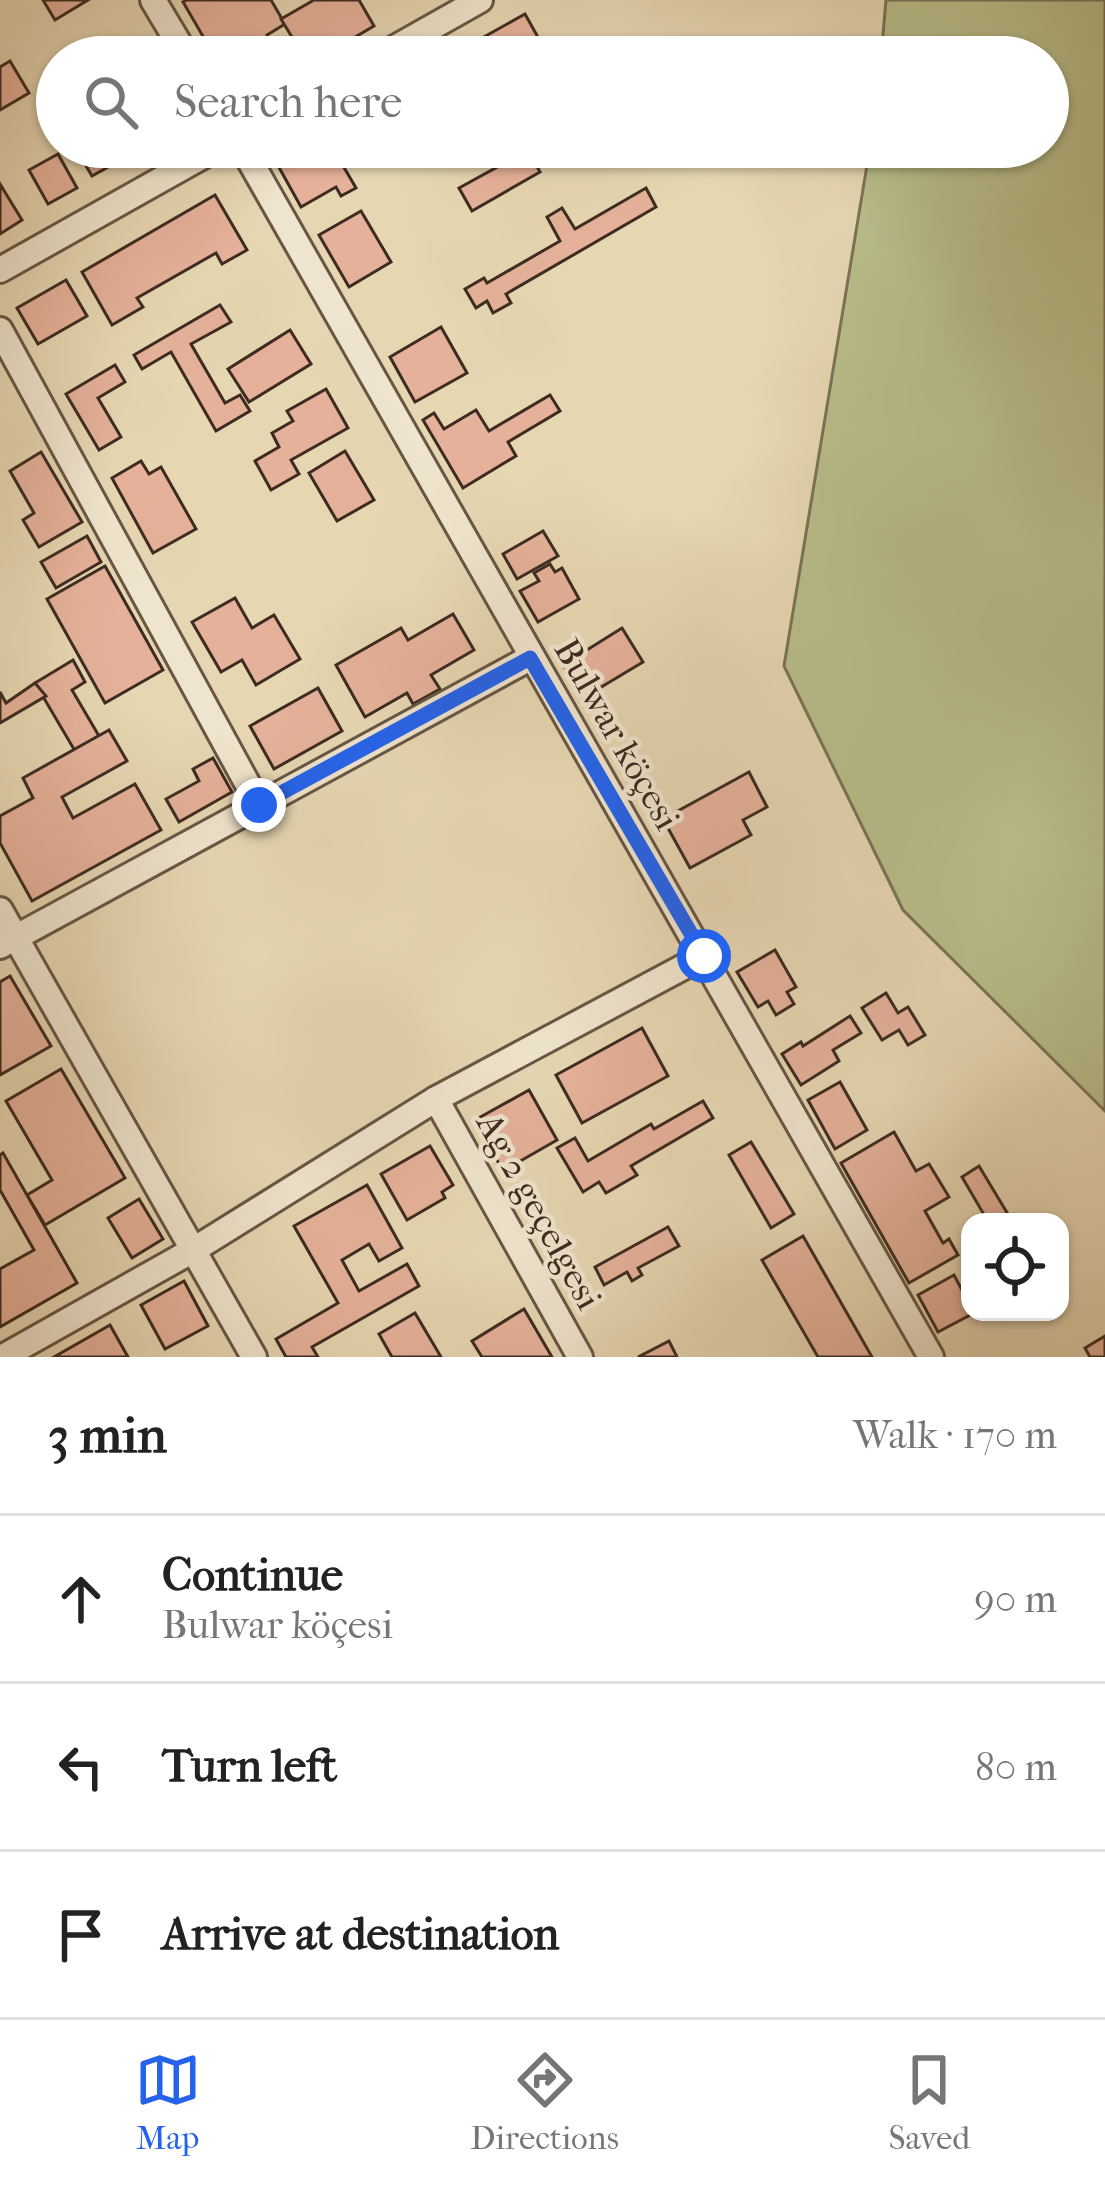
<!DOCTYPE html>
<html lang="en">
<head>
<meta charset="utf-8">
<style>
	:root { --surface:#fff; --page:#f6f6f6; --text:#222; --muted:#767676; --line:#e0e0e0; --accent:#2563eb }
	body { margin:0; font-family:"IM FELL French Canon",serif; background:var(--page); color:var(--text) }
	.controls { position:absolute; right:36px; bottom:36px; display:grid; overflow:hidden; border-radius:24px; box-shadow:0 3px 9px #0004 }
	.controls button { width:108px; height:108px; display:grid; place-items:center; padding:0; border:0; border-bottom:3px solid var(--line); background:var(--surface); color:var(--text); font:60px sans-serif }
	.stop { position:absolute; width:36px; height:36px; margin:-27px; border:9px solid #2563eb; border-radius:50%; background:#fff }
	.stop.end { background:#2563eb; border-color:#fff; box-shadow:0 3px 12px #0008 }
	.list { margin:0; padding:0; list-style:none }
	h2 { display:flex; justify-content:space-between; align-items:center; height:156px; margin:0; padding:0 48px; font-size:51px }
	h2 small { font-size:39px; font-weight:400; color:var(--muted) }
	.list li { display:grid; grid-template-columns:78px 1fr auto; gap:36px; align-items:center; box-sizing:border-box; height:168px; padding:0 48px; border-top:3px solid var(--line) }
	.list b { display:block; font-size:45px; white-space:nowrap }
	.list p { margin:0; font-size:39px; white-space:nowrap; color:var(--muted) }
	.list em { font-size:39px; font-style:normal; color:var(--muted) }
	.icon { flex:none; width:66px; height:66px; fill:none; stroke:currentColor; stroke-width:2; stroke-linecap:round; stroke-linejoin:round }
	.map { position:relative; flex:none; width:1105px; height:1357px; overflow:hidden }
	.search { position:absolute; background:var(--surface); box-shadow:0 3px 9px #0004; left:36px; right:36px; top:36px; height:132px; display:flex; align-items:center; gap:30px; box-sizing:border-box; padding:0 42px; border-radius:66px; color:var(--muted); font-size:45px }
	.sheet { height:660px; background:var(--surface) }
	nav { display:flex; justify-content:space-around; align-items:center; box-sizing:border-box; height:168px; border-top:3px solid var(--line); background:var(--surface); font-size:33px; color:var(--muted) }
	nav a { display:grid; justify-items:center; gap:6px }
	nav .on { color:var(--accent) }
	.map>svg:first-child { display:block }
	.green { fill:#b8bd8a; stroke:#7a7455; stroke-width:3 }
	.building { fill:#e5b19a; stroke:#3d2b20; stroke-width:3 }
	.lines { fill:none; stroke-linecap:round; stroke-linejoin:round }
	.minor-casing { stroke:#675644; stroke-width:30 }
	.minor { stroke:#efe4cd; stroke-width:24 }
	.route { stroke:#2563eb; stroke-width:15 }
	.labels { text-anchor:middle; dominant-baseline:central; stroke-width:9; stroke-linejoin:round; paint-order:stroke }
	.street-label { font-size:36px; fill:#3d2b20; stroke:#efe4cd }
</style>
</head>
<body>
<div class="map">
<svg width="1105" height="1357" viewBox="0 0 1105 1357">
	<rect width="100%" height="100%" fill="#e6d6b2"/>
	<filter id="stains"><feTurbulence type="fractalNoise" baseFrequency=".00167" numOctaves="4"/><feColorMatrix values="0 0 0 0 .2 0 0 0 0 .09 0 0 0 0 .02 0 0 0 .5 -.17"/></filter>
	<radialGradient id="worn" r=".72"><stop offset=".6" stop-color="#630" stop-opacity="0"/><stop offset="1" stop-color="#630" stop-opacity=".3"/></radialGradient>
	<polygon class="green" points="886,0 1105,0 1105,1111 903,910 784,666 870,147 1048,147 1048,57 881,57"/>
	<g class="building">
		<polygon points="43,0 88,0 55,20"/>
		<polygon points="187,0 271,0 285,24 267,35 279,57 215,57 183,2"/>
		<polygon points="314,0 359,0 374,26 321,57 304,57 281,19"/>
		<polygon points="525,14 549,57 448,57"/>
		<polygon points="10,61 29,93 0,110 0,67"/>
		<polygon points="75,147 144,147 92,176"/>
		<polygon points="302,147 332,147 356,188 341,196 336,187 301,207 276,162"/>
		<polygon points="528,150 540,172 472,211 459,188"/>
		<polygon points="58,154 77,188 48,204 29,170"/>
		<polygon points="0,184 22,220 0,234"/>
		<polygon points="646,188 656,207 506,294 511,303 493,313 487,301 476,308 465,289 484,278 487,283 560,241 547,217 562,208 575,229"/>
		<polygon points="215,195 247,250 222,264 216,253 137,298 143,307 112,325 82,272"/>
		<polygon points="361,211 391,262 349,287 319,235"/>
		<polygon points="66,280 87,316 38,344 17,308"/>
		<polygon points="220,305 231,322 191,344 225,403 240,395 250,411 216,431 171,352 142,369 134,355"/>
		<polygon points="441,327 467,373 415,402 390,357"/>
		<polygon points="290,330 311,364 249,402 228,369"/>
		<polygon points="115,365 125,382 98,398 121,437 99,450 66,394"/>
		<polygon points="326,389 348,428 291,460 299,474 271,490 255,461 279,447 272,433 293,421 287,411"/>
		<polygon points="550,395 560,411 508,442 516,456 463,488 423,420 434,413 444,429 476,410 489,431"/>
		<polygon points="345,451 374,500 337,521 309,473"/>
		<polygon points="41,452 82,522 39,547 23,520 34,513 10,471"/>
		<polygon points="141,461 149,474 161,467 196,529 153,553 112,478"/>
		<polygon points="543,531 558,556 517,579 503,554"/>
		<polygon points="87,536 101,562 56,588 41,562"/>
		<polygon points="550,564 555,572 562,568 579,599 538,622 520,591 539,581 534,573"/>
		<polygon points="105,566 163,670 105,703 47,599"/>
		<polygon points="235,598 252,628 274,615 300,659 256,685 242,660 221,672 192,622"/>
		<polygon points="453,614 474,650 431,675 440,689 413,704 407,693 365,717 336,665 401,628 408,640"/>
		<polygon points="622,628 643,662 583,698 563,665"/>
		<polygon points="73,660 85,682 72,690 99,736 75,751 35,683"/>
		<polygon points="35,683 46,696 0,723 0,692 6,703"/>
		<polygon points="318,688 342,731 274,769 250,726"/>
		<polygon points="109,730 127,761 62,797 73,818 135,784 161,830 32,901 0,843 0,816 33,798 23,778"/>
		<polygon points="213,758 232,792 179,822 166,799 199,781 193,769"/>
		<polygon points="749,772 767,807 743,820 751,835 690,868 663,819"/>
		<polygon points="775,950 796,987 787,992 794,1004 776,1015 768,1001 758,1007 737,972"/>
		<polygon points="10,976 51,1046 0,1075 0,982"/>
		<polygon points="886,993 898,1013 908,1007 925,1035 908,1045 899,1030 882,1040 862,1008"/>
		<polygon points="850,1016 861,1033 833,1050 839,1061 801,1085 782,1054 801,1042 803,1046"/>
		<polygon points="642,1028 668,1076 582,1123 556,1075"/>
		<polygon points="61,1069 125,1178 45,1225 27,1195 52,1180 6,1101"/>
		<polygon points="840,1082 867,1130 835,1149 808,1100"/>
		<polygon points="529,1090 557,1140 503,1171 475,1120"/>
		<polygon points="703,1101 713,1118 631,1166 637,1175 606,1193 599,1182 583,1192 557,1148 575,1138 588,1161 651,1124 654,1129"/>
		<polygon points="894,1132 916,1171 929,1164 949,1197 925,1211 943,1243 949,1239 958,1255 909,1283 841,1163"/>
		<polygon points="751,1142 794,1214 771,1228 729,1155"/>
		<polygon points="430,1146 453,1185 442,1192 445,1198 407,1220 381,1174"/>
		<polygon points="3,1153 77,1283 0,1327 0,1269 34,1250 0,1190 0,1155"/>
		<polygon points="979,1166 1012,1221 1009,1222 978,1222 986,1218 962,1177"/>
		<polygon points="367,1185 402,1248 379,1261 369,1244 342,1260 359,1291 407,1264 419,1286 312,1347 318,1357 286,1357 276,1339 338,1303 294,1226"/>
		<polygon points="139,1199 163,1239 132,1258 108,1218"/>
		<polygon points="668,1227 679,1246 638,1268 642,1275 632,1281 627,1272 604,1285 595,1267"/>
		<polygon points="803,1236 872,1357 818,1357 762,1260"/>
		<polygon points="954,1275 970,1305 970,1312 974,1313 938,1332 918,1295"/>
		<polygon points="184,1281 208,1326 165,1349 141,1305"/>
		<polygon points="524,1309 552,1357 482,1357 472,1341"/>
		<polygon points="415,1313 441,1357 392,1357 379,1334"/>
		<polygon points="110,1325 128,1357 54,1357"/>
		<polygon points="1105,1336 1105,1357 1090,1357 1085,1348"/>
		<polygon points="669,1341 677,1357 638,1357"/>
	</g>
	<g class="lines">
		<g class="minor-casing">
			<g id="minor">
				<polyline points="153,0 187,57"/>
				<polyline points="379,57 480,0"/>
				<polyline points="242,147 931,1357"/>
				<polyline points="0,270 219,147"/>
				<polyline points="0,330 259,805"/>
				<polyline points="0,910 254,1357"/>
				<polyline points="0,946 530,658"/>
				<polyline points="436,1099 580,1357"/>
				<polyline points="3,1357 195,1249 436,1099 704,956"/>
			</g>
		</g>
		<use href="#minor" class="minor"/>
	</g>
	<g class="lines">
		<polyline class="route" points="259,805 530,658 704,956"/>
	</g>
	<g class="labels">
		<g class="street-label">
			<text transform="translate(617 734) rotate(60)">Bulwar köçesi</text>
			<text transform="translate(539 1211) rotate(61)">Ag 2 geçelgesi</text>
		</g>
	</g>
	<rect width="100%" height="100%" filter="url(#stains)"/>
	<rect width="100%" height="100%" fill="url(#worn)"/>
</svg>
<div class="controls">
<button><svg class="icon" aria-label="locate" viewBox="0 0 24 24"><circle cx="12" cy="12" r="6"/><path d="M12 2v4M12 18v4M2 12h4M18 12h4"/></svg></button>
</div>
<div class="stop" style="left:704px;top:956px"></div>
<div class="stop end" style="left:259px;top:805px"></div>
<div class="search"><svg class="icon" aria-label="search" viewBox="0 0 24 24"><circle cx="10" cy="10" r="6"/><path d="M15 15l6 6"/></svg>Search here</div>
</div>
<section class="sheet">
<h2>3 min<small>Walk · 170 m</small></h2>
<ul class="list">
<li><svg class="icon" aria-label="ahead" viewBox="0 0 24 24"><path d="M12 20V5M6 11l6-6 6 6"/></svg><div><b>Continue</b><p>Bulwar köçesi</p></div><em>90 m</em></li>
<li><svg class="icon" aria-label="left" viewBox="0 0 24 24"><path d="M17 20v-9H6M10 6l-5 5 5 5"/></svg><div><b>Turn left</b></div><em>80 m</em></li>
<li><svg class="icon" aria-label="arrive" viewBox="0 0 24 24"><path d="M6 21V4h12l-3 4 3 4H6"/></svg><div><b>Arrive at destination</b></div></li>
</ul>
</section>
<nav>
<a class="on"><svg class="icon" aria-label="map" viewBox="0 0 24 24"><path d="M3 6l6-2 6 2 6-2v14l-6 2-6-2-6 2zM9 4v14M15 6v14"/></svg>Map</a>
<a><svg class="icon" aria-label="directions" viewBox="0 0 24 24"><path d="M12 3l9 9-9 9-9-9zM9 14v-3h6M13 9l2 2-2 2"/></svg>Directions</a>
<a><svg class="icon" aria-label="saved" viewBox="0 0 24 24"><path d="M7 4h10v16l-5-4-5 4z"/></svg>Saved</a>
</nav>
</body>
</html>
